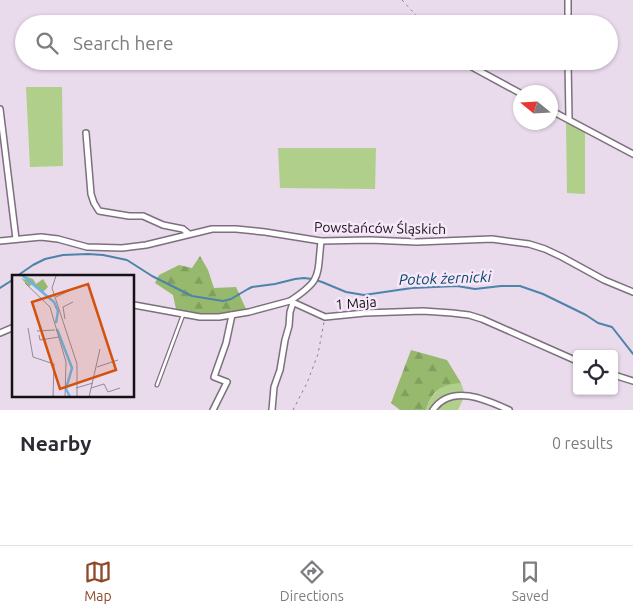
<!DOCTYPE html>
<html lang="en">
<head>
<meta charset="utf-8">
<style>
	:root { --surface:#fff; --page:#f7f7f7; --text:#2b2b33; --muted:#7c7c81; --line:#e1e1e2; --accent:#904827 }
	body { margin:0; font-family:Ubuntu,sans-serif; background:var(--page); color:var(--text) }
	.controls { position:absolute; right:15px; bottom:15px; display:grid; overflow:hidden; border-radius:5px; box-shadow:0 1px 4px #0004 }
	.controls button { width:45px; height:45px; display:grid; place-items:center; padding:0; border:0; border-bottom:1px solid var(--line); background:var(--surface); color:var(--text); font:25px sans-serif }
	.compass { position:absolute; left:513px; top:85px; width:45px; height:45px; border-radius:50%; background:var(--surface); box-shadow:0 1px 4px #0004; rotate:288deg }
	.list { margin:0; padding:0; list-style:none }
	h2 { display:flex; justify-content:space-between; align-items:center; height:65px; margin:0; padding:0 20px; font-size:21px }
	h2 small { font-size:16px; font-weight:400; color:var(--muted) }
	.icon { flex:none; width:28px; height:28px; fill:none; stroke:currentColor; stroke-width:2; stroke-linecap:round; stroke-linejoin:round }
	.map { position:relative; flex:none; width:633px; height:410px; overflow:hidden }
	.search { position:absolute; background:var(--surface); box-shadow:0 1px 4px #0004; left:15px; right:15px; top:15px; height:55px; display:flex; align-items:center; gap:12px; box-sizing:border-box; padding:0 18px; border-radius:28px; color:var(--muted); font-size:19px }
	.sheet { height:135px; background:var(--surface) }
	nav { display:flex; justify-content:space-around; align-items:center; box-sizing:border-box; height:70px; border-top:1px solid var(--line); background:var(--surface); font-size:14px; color:var(--muted) }
	nav a { display:grid; justify-items:center; gap:2px }
	nav .on { color:var(--accent) }
	.map>svg:first-child { display:block }
	.grass { fill:#afcf8a }
	.forest { fill:url(#forest-firs) }
	.lines { fill:none; stroke-linecap:round; stroke-linejoin:round }
	.stream { stroke:#4e83aa; stroke-width:2 }
	.lane-casing { stroke:#7d6f7f; stroke-width:5 }
	.street-casing { stroke:#7d6f7f; stroke-width:8 }
	.path { stroke:#8a808d; stroke-width:1; stroke-dasharray:2.5 4; stroke-linecap:butt }
	.lane { stroke:#fff; stroke-width:2.5 }
	.street { stroke:#fff; stroke-width:5 }
	.labels { text-anchor:middle; dominant-baseline:central; stroke-width:5; stroke-linejoin:round; paint-order:stroke }
	.street-label { font-size:14px; fill:#151016; stroke:#f6e7f9 }
	.water-label { font-size:15px; font-style:italic; fill:#074769; stroke:#f6e7f9 }
	.inset-river { fill:none; stroke:#66b4e9; stroke-width:2.5 }
	.inset-road { fill:none; stroke:#948996; stroke-width:1 }
	.view { fill:#d3520d; fill-opacity:0.15; stroke:#d3520d; stroke-width:2.5 }
	.inset-edge { fill:none; stroke:#151016; stroke-width:2.5 }
</style>
</head>
<body>
<div class="map">
<svg width="633" height="410" viewBox="0 0 633 410">
	<defs>
		<pattern id="forest-firs" width="22" height="20" patternUnits="userSpaceOnUse" patternTransform="scale(1.25)"><rect width="22" height="20" fill="#96b96d"/><path d="M5 1l3.5 6h-7zM16 11l3.5 6h-7z" fill="#809e5e"/></pattern>
	</defs>
	<rect width="100%" height="100%" fill="#e9daec"/>
	<g class="grass">
		<polygon points="26,87 62,87 63,166 30,167"/>
		<polygon points="566,122 585,132 585,194 567,193"/>
		<polygon points="278,148 376,148 375,189 280,188"/>
		<path d="M 451,383 L 461,383 L 465,395 L 458,410 L 426,410 C 430,397 438,387 451,383 Z"/>
	</g>
	<g class="forest">
		<polygon points="200,256 208,270 214,288 236,287 246,309 242,311 205,315 192,314 176,309 173,295 155,283 159,275 179,265 192,268"/>
		<path d="M 411,350 L 447,360 L 461,383 C 441,384 432,391 426,410 L 400,410 L 391,403 Z"/>
	</g>
	<g class="lines">
		<g class="stream">
			<polyline points="17,276 33,265 45,259 63,255 88,254 103,255 127,260 152,276 192,296 223,301 231,299 248,289 252,287 275,284 295,279 304,278 312,279 322,282 346,292 364,295 412,288 457,286 475,289 501,286 520,286 543,294 586,315 598,323 612,327 633,354"/>
			<polyline points="0,288 14,279"/>
		</g>
		<g class="lane-casing">
			<polyline id="lane" points="157,385 183,315"/>
		</g>
		<g class="street-casing">
			<g id="street">
				<polyline points="568,0 568,24"/>
				<polyline points="461,61 520,93"/>
				<polyline points="568,61 569,119"/>
				<polyline points="0,109 16,239"/>
				<polyline points="550,110 633,154"/>
				<polyline points="86,133 91,194 94,203 99,211 129,216 143,216 163,225 183,229 189,234"/>
				<polyline points="0,241 41,237 58,239 87,247 122,248 146,245 212,229 236,229 265,232 321,241 370,240 417,242 492,239 529,244 545,249 562,257 604,280 633,292"/>
				<path d="M 290,301 C 322,280 317,277 321,241"/>
				<polyline points="134,305 200,317 219,317 249,312 290,301 325,317 365,313 423,311 452,313 469,315 482,319 577,361"/>
				<polyline points="0,333 14,327"/>
				<polyline points="614,375 633,381"/>
				<polyline points="213,410 227,382 214,377 226,343 232,315"/>
				<polyline points="272,410 274,387 280,370 285,340 289,326 290,312 293,303"/>
				<path d="M 433,410 C 451,383 487,400 509,410"/>
			</g>
		</g>
		<g class="path">
			<polyline points="402,0 424,24"/>
			<polyline points="293,410 307,383 318,354 324,322"/>
		</g>
		<use href="#lane" class="lane"/>
		<use href="#street" class="street"/>
	</g>
	<g class="labels">
		<g class="street-label">
			<text transform="translate(380 228) rotate(1)">Powstańców Śląskich</text>
			<text transform="translate(356 303) rotate(-4)">1 Maja</text>
		</g>
		<g class="water-label">
			<text transform="translate(445 278) rotate(-2)">Potok żernicki</text>
		</g>
	</g>
	<g transform="translate(12 275)">
		<rect width="122" height="122" fill="#e9daec"/>
		<path d="M 10,0 L 21,4 L 24,9 L 31,4 L 36,12 L 31,17 L 20,9 L 17,12 L 9,3 L 19,7 Z" fill="#96b96d"/>
		<path class="inset-river" d="M 10,0 L 42,27 L 46,36 L 44,48M 45,54 L 60,93 L 54,114 L 58,122"/>
		<path class="inset-road" d="M 44,1 L 40,13 L 65,89 L 65,122M 13,8 L 38,32 L 54,87 L 53,122M 44,22 L 63,13M 53,44 L 51,32 L 61,27M 16,53 L 21,82 L 42,89 L 41,122M 25,56 L 43,55M 27,60 L 28,65 L 47,62M 85,92 L 106,85M 64,113 L 81,108M 79,113 L 92,109 L 96,117 L 108,113M 77,122 L 88,74"/>
		<path class="view" d="M 76,9 L 104,95 L 48,114 L 20,27 Z"/>
		<rect width="122" height="122" class="inset-edge"/>
	</g>
</svg>
<div class="controls">
<button><svg class="icon" aria-label="locate" viewBox="0 0 24 24"><circle cx="12" cy="12" r="6"/><path d="M12 2v4M12 18v4M2 12h4M18 12h4"/></svg></button>
</div>
<svg class="compass" viewBox="-18 -18 36 36"><path d="M0-13l5 13h-10z" fill="#e53935"/><path d="M0 13l5-13h-10z" fill="#7c7c81"/></svg>
<div class="search"><svg class="icon" aria-label="search" viewBox="0 0 24 24"><circle cx="10" cy="10" r="6"/><path d="M15 15l6 6"/></svg>Search here</div>
</div>
<section class="sheet">
<h2>Nearby<small>0 results</small></h2>
<ul class="list">
</ul>
</section>
<nav>
<a class="on"><svg class="icon" aria-label="map" viewBox="0 0 24 24"><path d="M3 6l6-2 6 2 6-2v14l-6 2-6-2-6 2zM9 4v14M15 6v14"/></svg>Map</a>
<a><svg class="icon" aria-label="directions" viewBox="0 0 24 24"><path d="M12 3l9 9-9 9-9-9zM9 14v-3h6M13 9l2 2-2 2"/></svg>Directions</a>
<a><svg class="icon" aria-label="saved" viewBox="0 0 24 24"><path d="M7 4h10v16l-5-4-5 4z"/></svg>Saved</a>
</nav>
</body>
</html>
